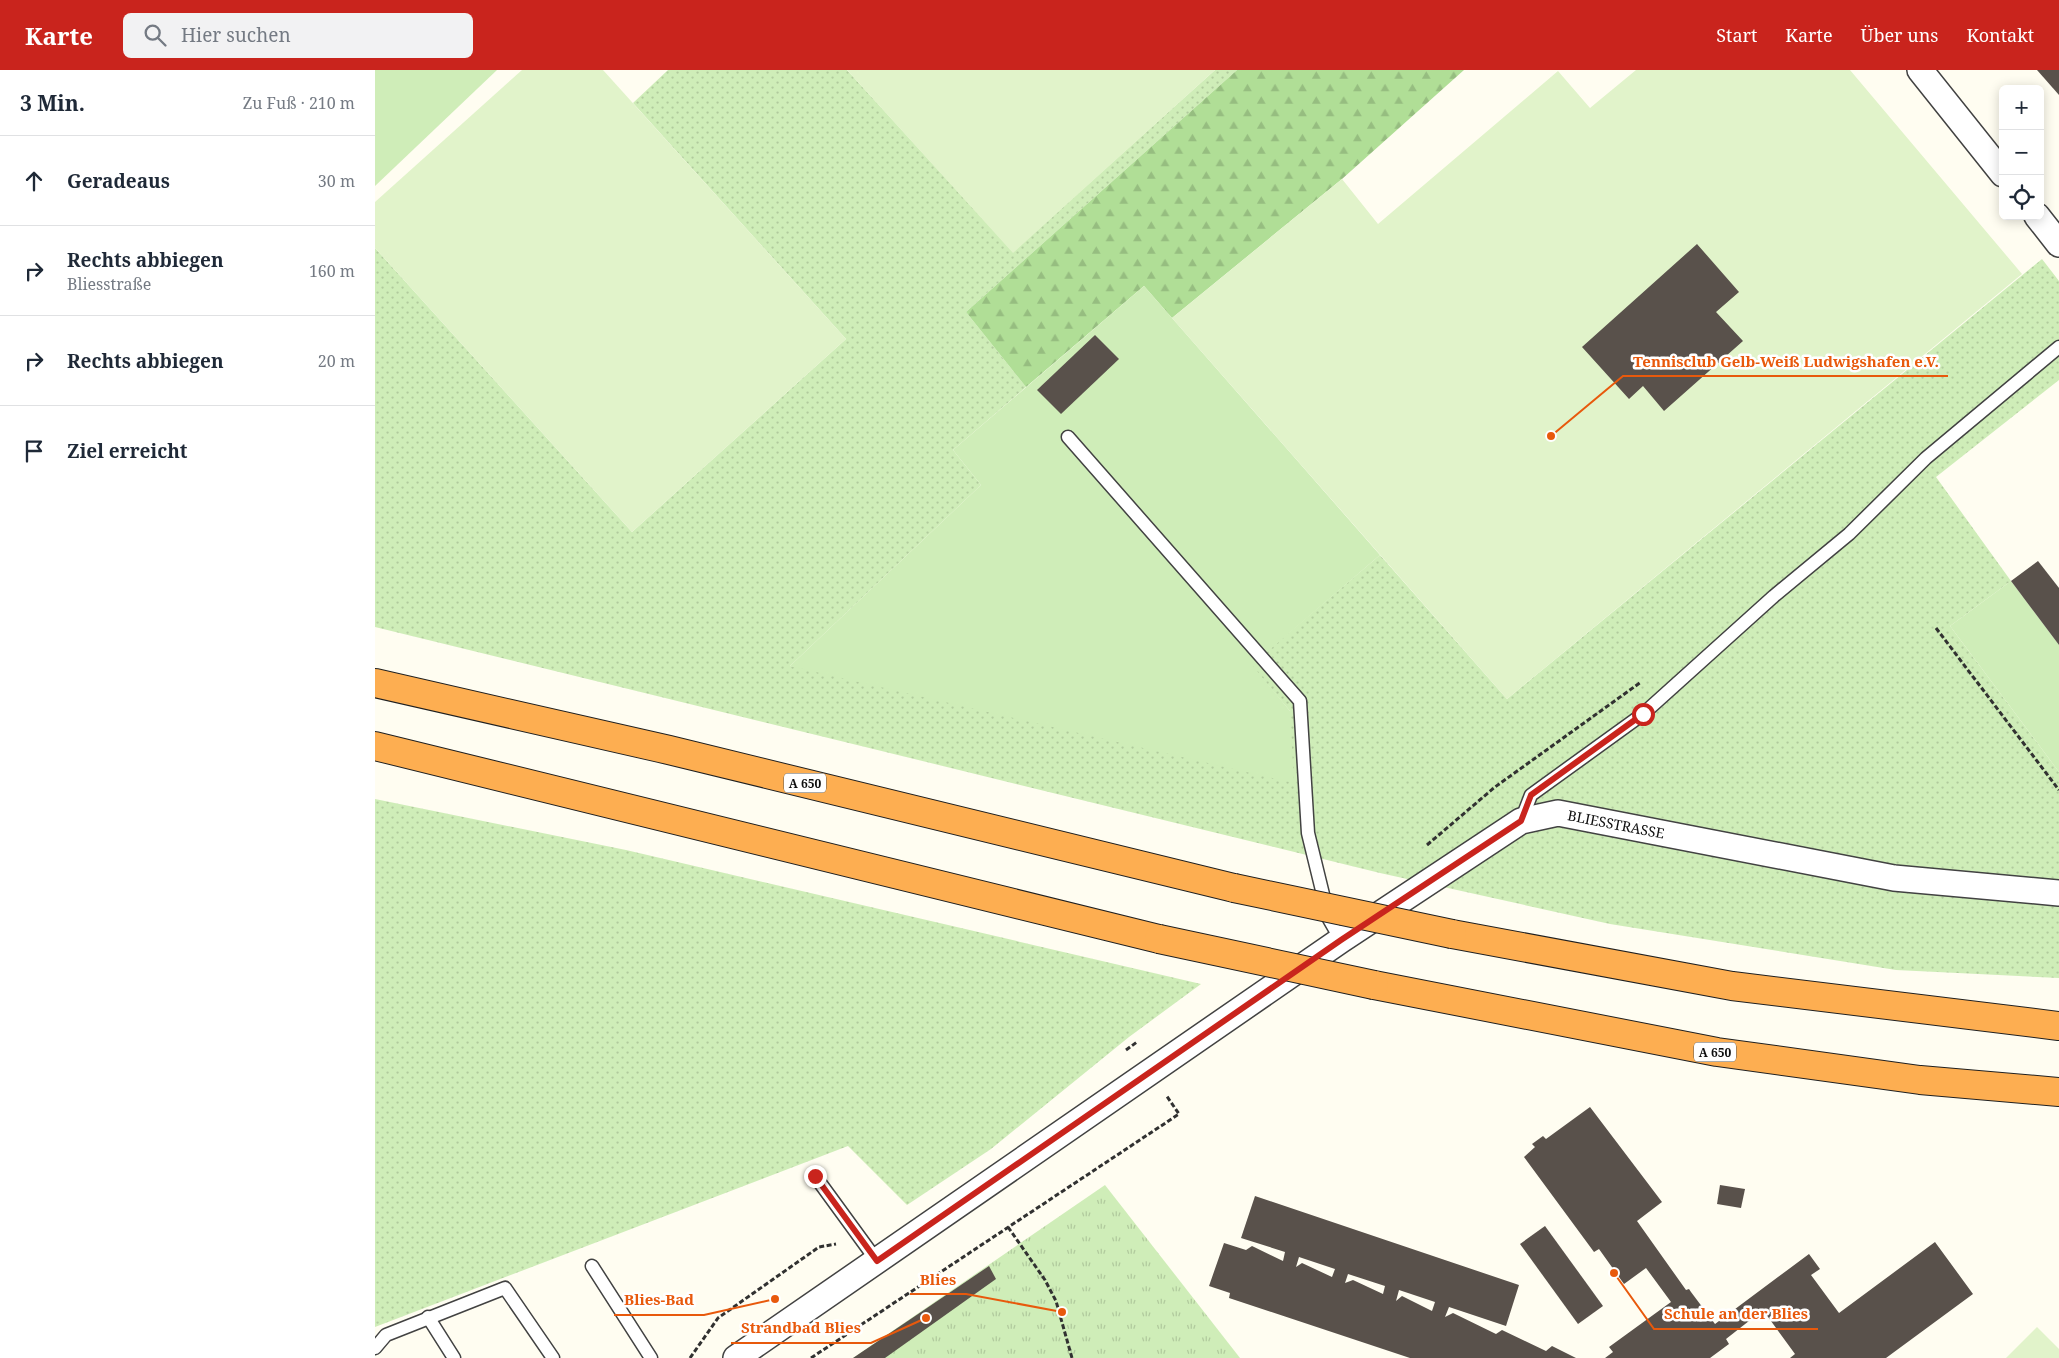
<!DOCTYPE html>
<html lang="de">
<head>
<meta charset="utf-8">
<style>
	:root { --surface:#fff; --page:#f2f2f3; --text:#1f2937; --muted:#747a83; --line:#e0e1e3; --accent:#c9241d }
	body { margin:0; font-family:"Noto Serif",serif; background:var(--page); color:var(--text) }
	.controls { position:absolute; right:15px; top:15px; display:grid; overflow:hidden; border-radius:8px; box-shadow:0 2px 12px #0003 }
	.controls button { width:45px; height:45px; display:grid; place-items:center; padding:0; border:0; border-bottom:1px solid var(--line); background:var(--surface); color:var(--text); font:25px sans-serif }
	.stop { position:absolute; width:15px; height:15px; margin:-11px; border:4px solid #c9241d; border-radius:50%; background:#fff }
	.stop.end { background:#c9241d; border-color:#fff; box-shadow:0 1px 5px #0008 }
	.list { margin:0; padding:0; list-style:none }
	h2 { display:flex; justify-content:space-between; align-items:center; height:65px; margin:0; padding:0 20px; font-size:21px }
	h2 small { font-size:16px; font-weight:400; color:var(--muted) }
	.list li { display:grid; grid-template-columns:32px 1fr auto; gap:15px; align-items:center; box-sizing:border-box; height:90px; padding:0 20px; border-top:1px solid var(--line) }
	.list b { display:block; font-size:19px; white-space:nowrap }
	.list p { margin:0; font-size:16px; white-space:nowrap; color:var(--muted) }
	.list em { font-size:16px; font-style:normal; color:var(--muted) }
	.icon { flex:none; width:28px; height:28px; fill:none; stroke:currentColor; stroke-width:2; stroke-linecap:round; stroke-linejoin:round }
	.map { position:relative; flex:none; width:1684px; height:1288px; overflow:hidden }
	header { display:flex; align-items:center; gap:30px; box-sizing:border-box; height:70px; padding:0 25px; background:var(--accent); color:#fff }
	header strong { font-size:24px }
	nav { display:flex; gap:28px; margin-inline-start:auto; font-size:18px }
	.search { width:350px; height:45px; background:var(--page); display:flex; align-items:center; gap:12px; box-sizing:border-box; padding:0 18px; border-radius:8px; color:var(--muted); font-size:19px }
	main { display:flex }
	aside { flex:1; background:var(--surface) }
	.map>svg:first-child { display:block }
	.grass { fill:url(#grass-dots) }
	.forest { fill:url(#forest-firs) }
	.park { fill:url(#park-tufts) }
	.garden { fill:#cfedb8 }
	.pitch { fill:#e1f3ca }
	.building { fill:#59514b; fill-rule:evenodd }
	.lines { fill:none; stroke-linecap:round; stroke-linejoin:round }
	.service-casing { stroke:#424242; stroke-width:15 }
	.minor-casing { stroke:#424242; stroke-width:28 }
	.motorway-casing { stroke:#202020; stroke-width:30 }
	.path { stroke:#313131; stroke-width:3; stroke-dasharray:5 2.5; stroke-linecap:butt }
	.service { stroke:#fff; stroke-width:12 }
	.minor { stroke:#fff; stroke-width:25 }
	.motorway { stroke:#fdae51; stroke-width:28 }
	.motorway-bridge-casing { stroke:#202020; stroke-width:30; stroke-linecap:butt }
	.motorway-bridge { stroke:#fdae51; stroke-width:28 }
	.route { stroke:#c9241d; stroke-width:6 }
	.labels { text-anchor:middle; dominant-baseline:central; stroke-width:5; stroke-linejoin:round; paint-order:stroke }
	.shield { fill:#fff; stroke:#575757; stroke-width:1 }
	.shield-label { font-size:12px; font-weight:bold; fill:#0f0f0f }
	.street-label { font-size:14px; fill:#0f0f0f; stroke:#fff }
	.leader { fill:none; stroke:#e8590c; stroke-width:2 }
	.callout-dot { fill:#e8590c; stroke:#fff; stroke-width:2 }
	.callout-label { font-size:15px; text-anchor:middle; font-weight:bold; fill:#e8590c; stroke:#fff; stroke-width:5; stroke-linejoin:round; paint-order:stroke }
</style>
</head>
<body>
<header>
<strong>Karte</strong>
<div class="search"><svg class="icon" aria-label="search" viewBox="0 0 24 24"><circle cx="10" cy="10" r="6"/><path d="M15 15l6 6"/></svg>Hier suchen</div>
<nav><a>Start</a><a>Karte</a><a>Über uns</a><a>Kontakt</a></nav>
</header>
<main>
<aside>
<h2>3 Min.<small>Zu Fuß · 210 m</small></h2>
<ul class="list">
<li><svg class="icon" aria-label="ahead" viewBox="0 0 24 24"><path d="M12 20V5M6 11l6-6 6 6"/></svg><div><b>Geradeaus</b></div><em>30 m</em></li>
<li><svg class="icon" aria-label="right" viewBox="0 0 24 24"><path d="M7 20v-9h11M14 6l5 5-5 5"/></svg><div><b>Rechts abbiegen</b><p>Bliesstraße</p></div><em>160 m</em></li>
<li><svg class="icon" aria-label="right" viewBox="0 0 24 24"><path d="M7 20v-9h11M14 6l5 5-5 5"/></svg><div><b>Rechts abbiegen</b></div><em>20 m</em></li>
<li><svg class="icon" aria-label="arrive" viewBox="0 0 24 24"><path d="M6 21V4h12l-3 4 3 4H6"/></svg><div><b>Ziel erreicht</b></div></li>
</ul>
</aside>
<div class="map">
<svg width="1684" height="1288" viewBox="0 0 1684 1288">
	<defs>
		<pattern id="grass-dots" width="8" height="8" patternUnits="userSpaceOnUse" patternTransform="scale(1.25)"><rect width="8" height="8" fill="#cfedb8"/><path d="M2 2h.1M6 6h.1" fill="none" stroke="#b1ca9d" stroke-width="1.8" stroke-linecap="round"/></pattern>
		<pattern id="forest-firs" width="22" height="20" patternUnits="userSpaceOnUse" patternTransform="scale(1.25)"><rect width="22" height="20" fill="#b0de96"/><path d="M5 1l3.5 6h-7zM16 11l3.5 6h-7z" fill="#96bd80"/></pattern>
		<pattern id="park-tufts" width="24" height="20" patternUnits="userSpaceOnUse" patternTransform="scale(1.25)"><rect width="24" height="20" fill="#cfedb8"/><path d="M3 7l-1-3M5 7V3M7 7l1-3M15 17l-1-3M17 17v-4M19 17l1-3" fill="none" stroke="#b1ca9d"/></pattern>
	</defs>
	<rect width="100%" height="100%" fill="#fffdf1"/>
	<g class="grass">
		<polygon points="293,0 472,0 638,182 840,0 862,0 591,242 651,317 578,380 606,415 415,596 915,641 876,595 1005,485 1132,629 1667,189 1684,211 1684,310 1561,407 1636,511 1575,556 1684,702 1684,908 1521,900 1235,854 1005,803 0,557 0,178 257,462 471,269 258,33"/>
		<polygon points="0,729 251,780 826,914 754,967 616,1079 532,1135 473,1076 0,1257"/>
	</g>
	<polygon class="forest" points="862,0 1089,0 967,109 797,248 769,216 651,317 591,242"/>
	<polygon class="park" points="730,1115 865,1288 478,1288"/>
	<g class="garden">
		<polygon points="0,0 122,0 0,116"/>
		<polygon points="769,216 1005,485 877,595 915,641 919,713 415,596 606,415 578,380"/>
		<polygon points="1636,511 1684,575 1684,702 1575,556"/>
	</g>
	<g class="pitch">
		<polygon points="147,0 228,0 471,269 257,462 0,178 0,132"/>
		<polygon points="472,0 840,0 638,183"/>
		<polygon points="1261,0 1475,0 1647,204 1132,629 797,248 967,109 1003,154 1183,1 1215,38"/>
		<polygon points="1662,1257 1684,1279 1684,1288 1631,1288"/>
	</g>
	<g class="building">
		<polygon points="1662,0 1684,0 1684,25"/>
		<polygon points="1322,174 1364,222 1341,242 1368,271 1289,341 1268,316 1254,329 1207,277"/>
		<polygon points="720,265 744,289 686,344 662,320"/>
		<polygon points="1663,491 1684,518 1684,575 1636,511"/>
		<polygon points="1215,1037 1287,1132 1262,1151 1311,1220 1314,1219 1316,1222 1340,1254 1434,1184 1445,1199 1436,1205 1464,1243 1560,1172 1598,1224 1511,1288 1415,1288 1420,1284 1388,1240 1351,1269 1354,1274 1335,1288 1230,1288 1238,1282 1234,1277 1296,1232 1271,1198 1249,1214 1224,1179 1219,1182 1149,1087 1160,1077 1157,1074 1168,1066 1171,1069"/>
		<polygon points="1345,1115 1370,1119 1366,1138 1342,1134"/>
		<path d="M 880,1126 L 1144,1215 L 1131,1256 L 1074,1237 L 1070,1247 L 1078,1243 L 1121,1264 L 1127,1260 L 1171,1281 L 1177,1276 L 1201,1288 L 1035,1288 L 854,1228 L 855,1223 L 834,1216 L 849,1173 L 871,1180 L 877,1176 L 908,1191 L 910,1182 L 866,1168 ZM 924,1187 L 960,1199 L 957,1207 L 927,1193 L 921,1197 ZM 973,1204 L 1010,1216 L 1008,1224 L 978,1210 L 970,1213 ZM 1024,1220 L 1060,1232 L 1057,1241 L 1027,1226 L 1021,1231 Z"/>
		<polygon points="1170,1156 1228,1236 1203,1254 1145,1174"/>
		<polygon points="614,1196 621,1209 510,1288 478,1288"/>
	</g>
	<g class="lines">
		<g class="service-casing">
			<g id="service">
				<polyline points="693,367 925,631 933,763 954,849 966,870"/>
				<polyline points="1146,751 1156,725 1268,644 1399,526 1474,464 1551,388 1684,277"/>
				<polyline points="440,1106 502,1191"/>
				<polyline points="217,1196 276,1288"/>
				<polyline points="53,1247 79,1288"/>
				<polyline points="0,1278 11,1265 130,1218 178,1288"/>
			</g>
		</g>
		<g class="minor-casing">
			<g id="minor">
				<polyline points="1545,0 1628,104"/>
				<polyline points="1662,146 1684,174"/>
				<polyline points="361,1288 966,870 1146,751 1183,743 1519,808 1684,823"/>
			</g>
		</g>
		<g class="motorway-casing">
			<g id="motorway">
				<polyline points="0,613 294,680 859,818"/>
				<polyline points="0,676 784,869"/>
				<polyline points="1077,864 1357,916 1684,956"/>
				<polyline points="999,915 1342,982 1545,1010 1684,1022"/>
			</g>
		</g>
		<g class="path">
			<polyline points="1561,558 1684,720"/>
			<polyline points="1052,775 1120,717 1266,612"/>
			<polyline points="751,980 762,972"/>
			<polyline points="633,1157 670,1210 681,1231 697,1288"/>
			<polyline points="315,1288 343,1248 444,1177 461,1174"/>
			<polyline points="436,1288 804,1044 791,1025"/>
		</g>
		<use href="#service" class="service"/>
		<use href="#minor" class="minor"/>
		<use href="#motorway" class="motorway"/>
		<g class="motorway-bridge-casing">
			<g id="motorway-bridge">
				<polyline points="859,818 1077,864"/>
				<polyline points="784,869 999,915"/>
			</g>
		</g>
		<use href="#motorway-bridge" class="motorway-bridge"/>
	</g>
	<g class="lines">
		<polyline class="route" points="440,1106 502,1191 966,870 1146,751 1156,725 1268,644"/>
	</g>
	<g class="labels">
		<g class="shield">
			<rect x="409" y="703.5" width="42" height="19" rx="4"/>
			<rect x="1319" y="972.5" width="42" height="19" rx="4"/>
		</g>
		<g class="shield-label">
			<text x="430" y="713">A 650</text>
			<text x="1340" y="982">A 650</text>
		</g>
		<g class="street-label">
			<text transform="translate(1241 754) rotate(11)">BLIESSTRASSE</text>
		</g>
	</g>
	<path class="leader" d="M1176 366L1248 306H1573M687 1242L591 1224H535M400 1229L329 1245H239M1239 1203L1279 1259H1443M551 1248L496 1273H356"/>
	<g class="callout-dot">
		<circle cx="1176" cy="366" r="5"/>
		<circle cx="687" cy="1242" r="5"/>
		<circle cx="400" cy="1229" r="5"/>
		<circle cx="1239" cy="1203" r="5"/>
		<circle cx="551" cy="1248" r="5"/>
	</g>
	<g class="callout-label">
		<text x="1411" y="297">Tennisclub Gelb-Weiß Ludwigshafen e.V.</text>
		<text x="563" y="1215">Blies</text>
		<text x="284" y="1235">Blies-Bad</text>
		<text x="1361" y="1249">Schule an der Blies</text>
		<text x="426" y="1263">Strandbad Blies</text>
	</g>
</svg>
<div class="controls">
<button>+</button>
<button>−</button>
<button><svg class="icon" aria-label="locate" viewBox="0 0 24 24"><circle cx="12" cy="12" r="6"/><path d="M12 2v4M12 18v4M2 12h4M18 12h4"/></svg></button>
</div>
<div class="stop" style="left:1268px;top:644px"></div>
<div class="stop end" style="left:440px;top:1106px"></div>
</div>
</main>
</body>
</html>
